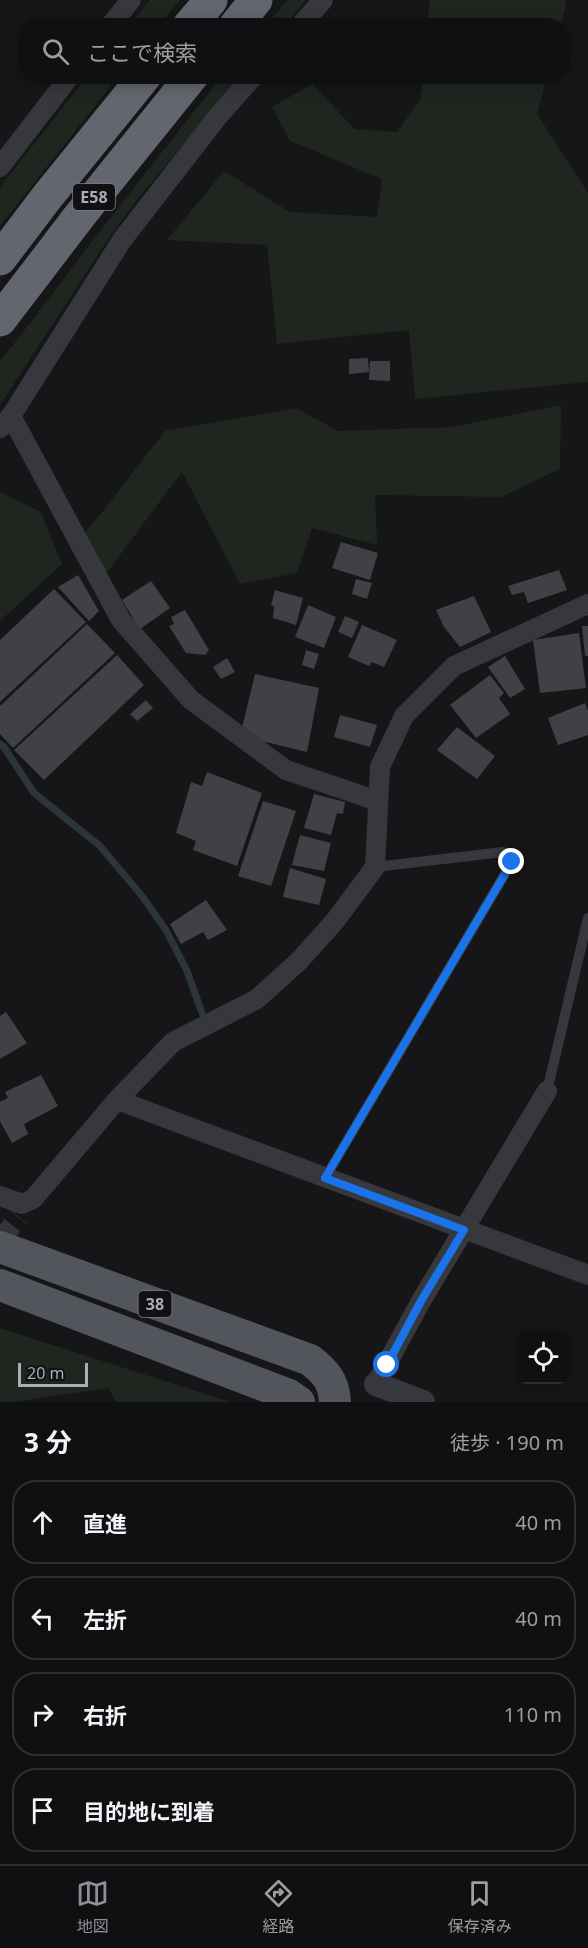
<!DOCTYPE html>
<html lang="ja">
<head>
<meta charset="utf-8">
<style>
	:root { --surface:#101012; --page:#1e1e20; --text:#f1f3f6; --muted:#9c9d9f; --line:#303032; --accent:#8c9099 }
	body { margin:0; font-family:"Noto Sans","Noto Sans JP",sans-serif; background:var(--page); color:var(--text) }
	.controls { position:absolute; right:18px; bottom:18px; display:grid; overflow:hidden; border-radius:12px; box-shadow:0 3px 15px #0003 }
	.controls button { width:54px; height:54px; display:grid; place-items:center; padding:0; border:0; border-bottom:2px solid var(--line); background:var(--surface); color:var(--text); font:30px sans-serif }
	.scale { position:absolute; left:18px; bottom:15px; width:70px; box-sizing:border-box; padding-left:6px; border:3px solid #a8adb8; border-top:0; font-size:16px; line-height:21px; white-space:nowrap; color:#a8adb8; -webkit-text-stroke:4px #111113; paint-order:stroke }
	.stop { position:absolute; width:18px; height:18px; margin:-14px; border:4px solid #1a73e8; border-radius:50%; background:#fff }
	.stop.end { background:#1a73e8; border-color:#fff; box-shadow:0 2px 6px #0008 }
	.list { margin:0; padding:0; list-style:none }
	h2 { display:flex; justify-content:space-between; align-items:center; height:78px; margin:0; padding:0 24px; font-size:26px }
	h2 small { font-size:20px; font-weight:400; color:var(--muted) }
	.list li { display:grid; grid-template-columns:39px 1fr auto; gap:18px; align-items:center; box-sizing:border-box; height:84px; margin:0 12px 12px; padding:0 12px; border:2px solid var(--line); border-radius:24px }
	.list b { display:block; font-size:22px; white-space:nowrap }
	.list em { font-size:20px; font-style:normal; color:var(--muted) }
	.icon { flex:none; width:33px; height:33px; fill:none; stroke:currentColor; stroke-width:2; stroke-linecap:round; stroke-linejoin:round }
	.map { position:relative; flex:none; width:588px; height:1402px; overflow:hidden }
	.search { position:absolute; background:var(--surface); box-shadow:0 3px 15px #0003; left:18px; right:18px; top:18px; height:66px; display:flex; align-items:center; gap:15px; box-sizing:border-box; padding:0 21px; border-radius:24px; color:var(--muted); font-size:22px }
	.sheet { height:462px; background:var(--surface) }
	nav { display:flex; justify-content:space-around; align-items:center; box-sizing:border-box; height:84px; border-top:2px solid var(--line); background:var(--surface); font-size:16px; color:var(--muted) }
	nav a { display:grid; justify-items:center; gap:3px }
	nav .on { color:var(--accent) }
	.map>svg:first-child { display:block }
	.green { fill:#1e261f }
	.lines { fill:none; stroke-linecap:round; stroke-linejoin:round }
	.stream { stroke:#2c353c; stroke-width:7 }
	.building { fill:#404145 }
	.minor-tunnel { stroke:#333438; stroke-width:20; stroke-dasharray:20 10; stroke-linecap:butt }
	.service { stroke:#37383d; stroke-width:10 }
	.minor { stroke:#37383d; stroke-width:20 }
	.tertiary { stroke:#37383d; stroke-width:24 }
	.primary { stroke:#53555c; stroke-width:32 }
	.motorway { stroke:#63666e; stroke-width:33 }
	.route { stroke:#1a73e8; stroke-width:8 }
	.labels { text-anchor:middle; dominant-baseline:central; stroke-width:4.5; stroke-linejoin:round; paint-order:stroke }
	.shield { fill:#111113; stroke:#7b7e86; stroke-width:1.5 }
	.shield-label { font-size:16px; font-weight:bold; fill:#a8adb8 }
</style>
</head>
<body>
<div class="map">
<svg width="588" height="1402" viewBox="0 0 588 1402">
	<rect width="100%" height="100%" fill="#161618"/>
	<g class="green">
		<polygon points="150,0 180,0 160,25 129,25"/>
		<polygon points="288,0 306,0 285,25 266,25"/>
		<polygon points="430,0 567,0 561,25 427,25"/>
		<polygon points="222,76 241,77 139,197 108,239 0,405 0,362 125,199"/>
		<polygon points="87,77 118,77 0,226 0,187"/>
		<polygon points="423,77 547,77 537,114 588,193 588,382 415,399 409,330 277,344 267,245 167,240 224,171 290,212 377,217 382,179 290,141 272,107 312,84 355,129 397,132 420,100"/>
		<polygon points="561,405 560,469 501,497 375,495 377,545 312,528 297,573 240,584 182,472 102,579 84,535 165,431 296,408 338,431 452,427"/>
		<polygon points="0,492 41,512 62,564 0,621"/>
		<polygon points="0,1328 230,1402 116,1402 108,1388 14,1402 0,1402"/>
	</g>
	<g class="lines">
		<polyline class="stream" points="0,744 4,747 34,793 100,846 142,896 166,930 187,971 202,1013"/>
	</g>
	<g class="building">
		<polygon points="368,358 369,372 349,374 349,359"/>
		<polygon points="370,361 390,361 390,381 369,380"/>
		<polygon points="341,542 378,553 370,580 332,568"/>
		<polygon points="559,570 567,590 528,603 524,592 512,595 508,586"/>
		<polygon points="78,575 99,611 89,621 58,587"/>
		<polygon points="356,579 372,583 367,599 352,594"/>
		<polygon points="151,581 170,608 140,629 122,600"/>
		<polygon points="54,589 86,622 0,702 0,640"/>
		<polygon points="275,590 303,598 296,625 273,618 274,606 271,606"/>
		<polygon points="474,596 491,632 460,647 444,627 436,610"/>
		<polygon points="308,605 336,617 324,648 295,637"/>
		<polygon points="185,610 209,650 205,655 186,653 169,626 174,624 171,617"/>
		<polygon points="345,616 359,622 352,638 338,632"/>
		<polygon points="87,624 115,653 13,748 0,734 0,706"/>
		<polygon points="362,625 397,640 384,667 372,662 369,666 348,657"/>
		<polygon points="582,626 588,626 588,656 585,656"/>
		<polygon points="579,633 586,688 540,693 533,640"/>
		<polygon points="306,650 319,654 314,669 302,665"/>
		<polygon points="117,655 144,685 44,780 14,750"/>
		<polygon points="505,656 525,689 510,698 488,667"/>
		<polygon points="227,658 235,672 221,679 213,667"/>
		<polygon points="255,674 319,688 307,752 240,736"/>
		<polygon points="490,675 504,693 499,698 510,714 476,738 450,705"/>
		<polygon points="146,700 153,708 137,721 130,714"/>
		<polygon points="585,703 588,711 588,735 558,745 548,718"/>
		<polygon points="340,715 377,725 370,747 334,737"/>
		<polygon points="457,727 495,756 477,779 437,750"/>
		<polygon points="207,772 262,793 237,866 193,850 196,841 176,833 191,782 202,786"/>
		<polygon points="314,794 345,802 343,814 337,813 331,835 304,828"/>
		<polygon points="263,801 296,811 271,886 238,876"/>
		<polygon points="300,835 331,843 324,871 292,865"/>
		<polygon points="290,868 326,879 319,905 283,897"/>
		<polygon points="206,900 227,930 208,940 203,932 181,944 170,924"/>
		<polygon points="6,1012 27,1043 0,1059 0,1016"/>
		<polygon points="41,1075 58,1106 24,1124 28,1134 12,1143 0,1121 0,1102 8,1098 5,1092"/>
	</g>
	<g class="lines">
		<polyline class="minor-tunnel" points="0,1241 19,1217"/>
		<g class="service">
			<polyline points="547,1091 588,918"/>
			<polyline points="325,1178 512,862 509,855 503,852 375,867"/>
		</g>
		<g class="minor">
			<polyline points="110,26 131,0"/>
			<polyline points="300,26 323,0"/>
			<polyline points="0,167 70,76"/>
			<polyline points="11,416 121,620 191,700 286,770 378,801"/>
			<polyline points="0,428 11,416 122,240 219,115 254,76"/>
			<polyline points="117,1100 588,1275"/>
			<polyline points="0,1196 22,1204 33,1199 117,1100 173,1042 257,999 299,961 335,921 375,867 380,767 404,716 454,666 588,604"/>
			<polyline points="376,1384 421,1301 547,1091"/>
		</g>
		<polyline class="tertiary" points="376,1384 423,1402"/>
		<g class="primary">
			<path d="M 0,1247 L 310,1360 C 326,1372 334,1382 335,1402"/>
			<polyline points="0,1285 289,1395 299,1402"/>
		</g>
		<g class="motorway">
			<polyline points="189,26 211,0"/>
			<polyline points="235,26 256,0"/>
			<polyline points="0,259 47,197 145,76"/>
			<polyline points="0,320 81,214 192,76"/>
		</g>
	</g>
	<g class="lines">
		<polyline class="route" points="387,1365 421,1301 464,1230 325,1178 512,862"/>
	</g>
	<g class="labels">
		<g class="shield">
			<rect x="73" y="184" width="42" height="26" rx="4.5"/>
			<rect x="138.5" y="1291" width="33" height="26" rx="4.5"/>
		</g>
		<g class="shield-label">
			<text x="94" y="197">E58</text>
			<text x="155" y="1304">38</text>
		</g>
	</g>
</svg>
<div class="controls">
<button><svg class="icon" aria-label="locate" viewBox="0 0 24 24"><circle cx="12" cy="12" r="6"/><path d="M12 2v4M12 18v4M2 12h4M18 12h4"/></svg></button>
</div>
<div class="scale">20 m</div>
<div class="stop" style="left:387px;top:1365px"></div>
<div class="stop end" style="left:512px;top:862px"></div>
<div class="search"><svg class="icon" aria-label="search" viewBox="0 0 24 24"><circle cx="10" cy="10" r="6"/><path d="M15 15l6 6"/></svg>ここで検索</div>
</div>
<section class="sheet">
<h2>3 分<small>徒歩 · 190 m</small></h2>
<ul class="list">
<li><svg class="icon" aria-label="ahead" viewBox="0 0 24 24"><path d="M12 20V5M6 11l6-6 6 6"/></svg><div><b>直進</b></div><em>40 m</em></li>
<li><svg class="icon" aria-label="left" viewBox="0 0 24 24"><path d="M17 20v-9H6M10 6l-5 5 5 5"/></svg><div><b>左折</b></div><em>40 m</em></li>
<li><svg class="icon" aria-label="right" viewBox="0 0 24 24"><path d="M7 20v-9h11M14 6l5 5-5 5"/></svg><div><b>右折</b></div><em>110 m</em></li>
<li><svg class="icon" aria-label="arrive" viewBox="0 0 24 24"><path d="M6 21V4h12l-3 4 3 4H6"/></svg><div><b>目的地に到着</b></div></li>
</ul>
</section>
<nav>
<a class="on"><svg class="icon" aria-label="map" viewBox="0 0 24 24"><path d="M3 6l6-2 6 2 6-2v14l-6 2-6-2-6 2zM9 4v14M15 6v14"/></svg>地図</a>
<a><svg class="icon" aria-label="directions" viewBox="0 0 24 24"><path d="M12 3l9 9-9 9-9-9zM9 14v-3h6M13 9l2 2-2 2"/></svg>経路</a>
<a><svg class="icon" aria-label="saved" viewBox="0 0 24 24"><path d="M7 4h10v16l-5-4-5 4z"/></svg>保存済み</a>
</nav>
</body>
</html>
